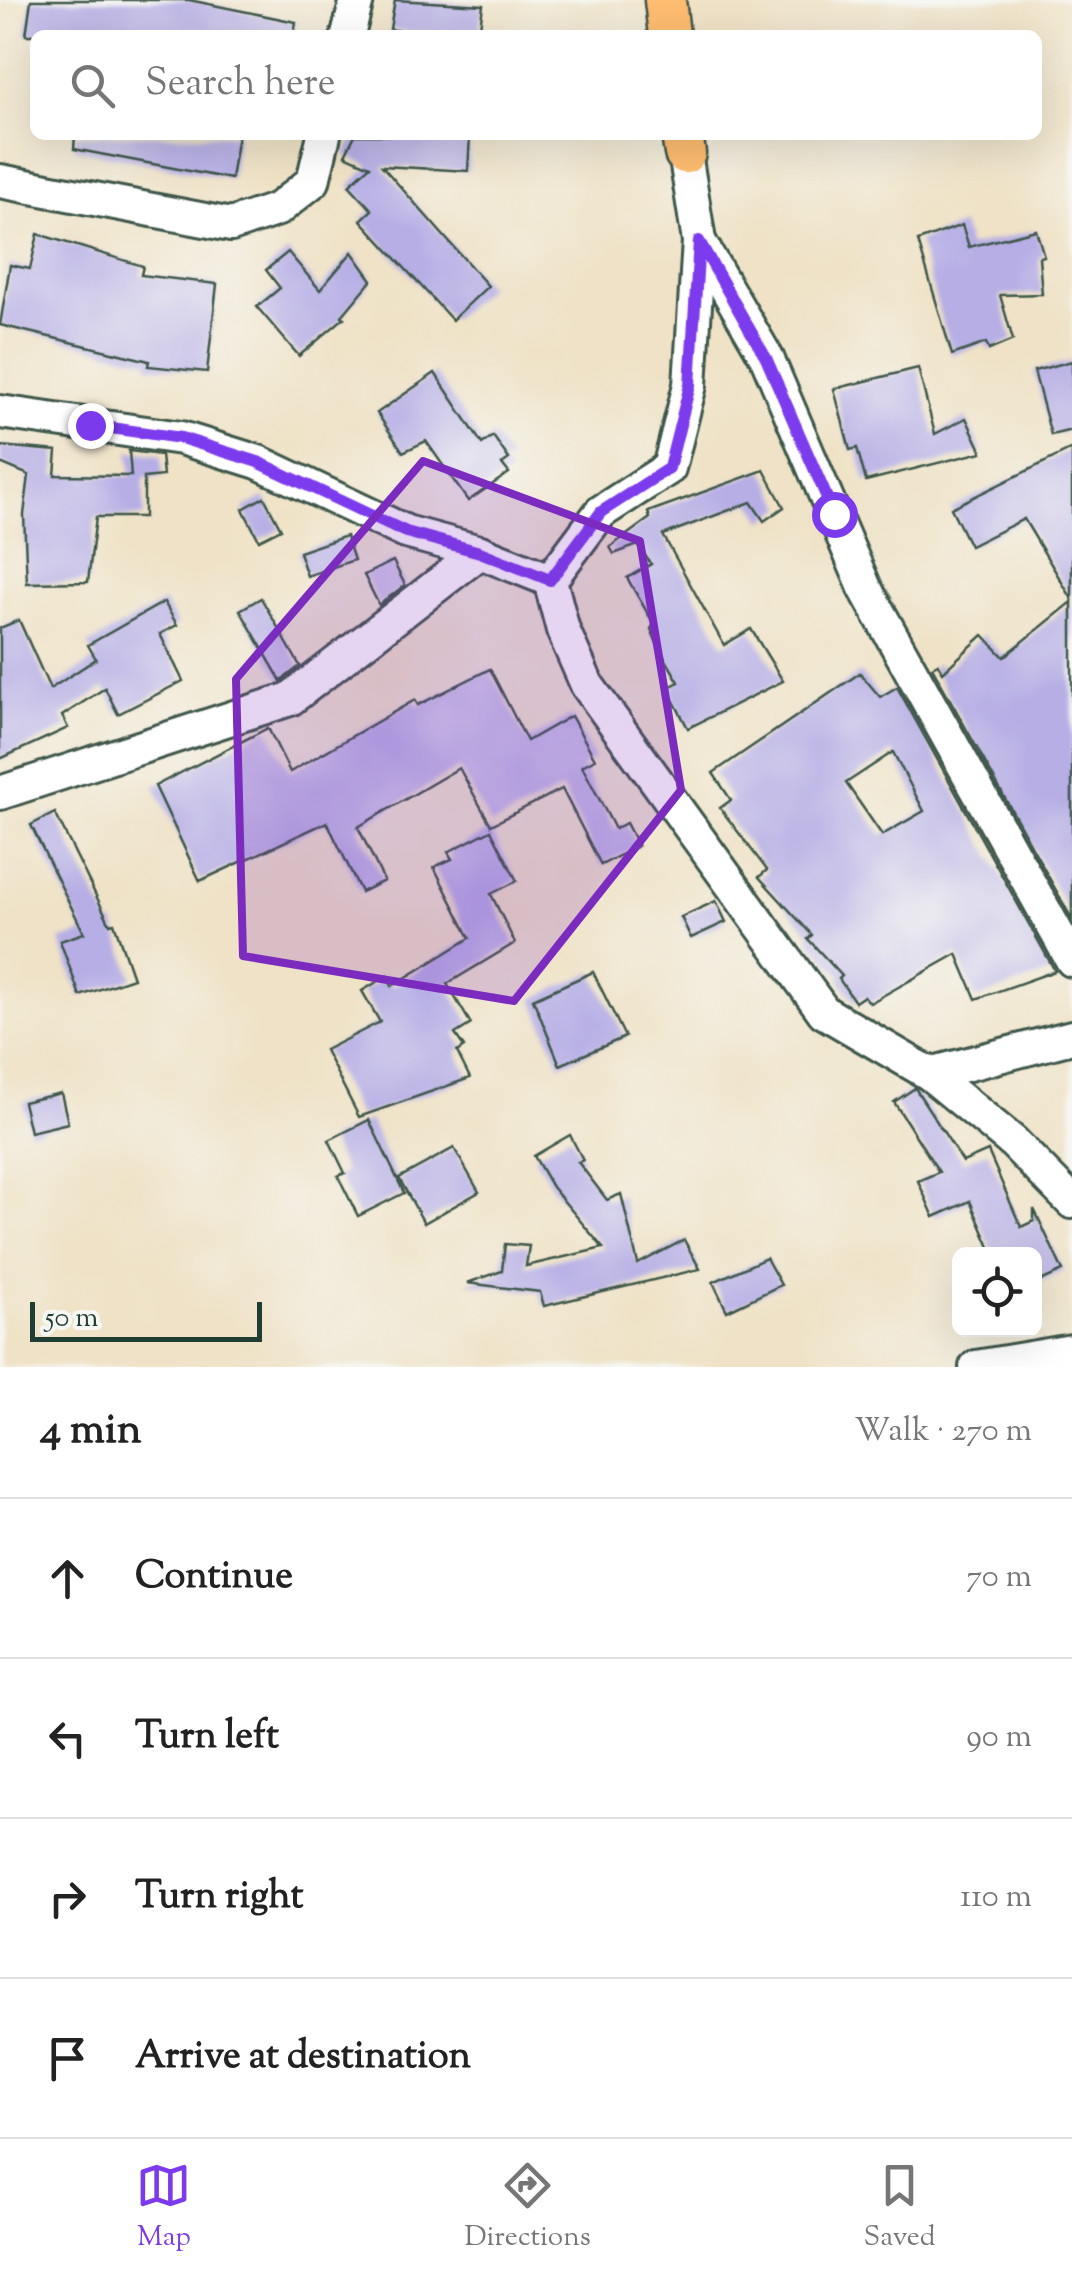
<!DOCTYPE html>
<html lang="en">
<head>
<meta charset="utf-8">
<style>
	:root { --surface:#fff; --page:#f2f2f2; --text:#222; --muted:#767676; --line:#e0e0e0; --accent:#7c3aed }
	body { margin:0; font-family:"Sorts Mill Goudy",serif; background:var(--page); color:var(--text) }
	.controls { position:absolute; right:30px; bottom:30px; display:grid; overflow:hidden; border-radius:15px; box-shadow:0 10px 40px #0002 }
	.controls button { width:90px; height:90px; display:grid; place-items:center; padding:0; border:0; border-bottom:2px solid var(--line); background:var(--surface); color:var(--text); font:50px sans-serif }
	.scale { position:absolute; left:30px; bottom:25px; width:232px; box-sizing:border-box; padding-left:10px; border:5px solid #1f3d34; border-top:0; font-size:28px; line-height:35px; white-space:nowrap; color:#1f3d34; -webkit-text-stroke:8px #f6f6f2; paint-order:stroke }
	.stop { position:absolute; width:30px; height:30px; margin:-22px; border:8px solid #7c3aed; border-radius:50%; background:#fff }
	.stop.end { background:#7c3aed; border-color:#fff; box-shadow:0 2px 10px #0008 }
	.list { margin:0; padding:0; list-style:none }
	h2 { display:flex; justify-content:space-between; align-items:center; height:130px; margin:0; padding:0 40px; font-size:42px }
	h2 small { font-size:32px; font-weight:400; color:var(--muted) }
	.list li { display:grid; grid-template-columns:65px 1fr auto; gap:30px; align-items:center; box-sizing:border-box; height:160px; padding:0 40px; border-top:2px solid var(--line) }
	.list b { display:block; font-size:38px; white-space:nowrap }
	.list em { font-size:32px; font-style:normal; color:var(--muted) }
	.icon { flex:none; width:55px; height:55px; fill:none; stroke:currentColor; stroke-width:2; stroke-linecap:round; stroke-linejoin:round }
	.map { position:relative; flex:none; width:1072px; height:1367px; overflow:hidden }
	.search { position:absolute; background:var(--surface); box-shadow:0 10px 40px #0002; left:30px; right:30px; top:30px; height:110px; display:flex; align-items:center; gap:25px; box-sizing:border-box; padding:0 35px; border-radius:15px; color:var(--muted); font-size:38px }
	.sheet { height:770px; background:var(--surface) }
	nav { display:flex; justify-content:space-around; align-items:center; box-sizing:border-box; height:140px; border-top:2px solid var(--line); background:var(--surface); font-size:28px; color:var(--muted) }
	nav a { display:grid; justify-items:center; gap:5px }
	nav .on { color:var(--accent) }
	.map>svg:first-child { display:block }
	.building { fill:#b6aee5; fill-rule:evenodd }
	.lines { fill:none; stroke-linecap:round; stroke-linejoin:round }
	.minor-casing { stroke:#3e564a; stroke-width:38 }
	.major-casing { stroke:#3e564a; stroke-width:45 }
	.minor { stroke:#fff; stroke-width:32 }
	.major { stroke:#fdbc70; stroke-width:40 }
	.route { stroke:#7c3aed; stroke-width:12 }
	.marked { fill:#7b2cbf; fill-opacity:0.2; stroke:#7b2cbf; stroke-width:8; stroke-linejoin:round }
</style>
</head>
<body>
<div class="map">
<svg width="1072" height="1367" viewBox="0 0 1072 1367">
	<rect width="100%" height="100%" fill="#f6f6f2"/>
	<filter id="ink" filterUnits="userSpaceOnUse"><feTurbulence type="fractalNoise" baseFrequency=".01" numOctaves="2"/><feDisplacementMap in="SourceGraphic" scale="20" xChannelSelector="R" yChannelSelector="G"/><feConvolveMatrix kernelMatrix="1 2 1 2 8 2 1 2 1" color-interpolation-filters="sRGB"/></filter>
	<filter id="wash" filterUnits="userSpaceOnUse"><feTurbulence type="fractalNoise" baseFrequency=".0048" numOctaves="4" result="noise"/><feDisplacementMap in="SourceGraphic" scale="40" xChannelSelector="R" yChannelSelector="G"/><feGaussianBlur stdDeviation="2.25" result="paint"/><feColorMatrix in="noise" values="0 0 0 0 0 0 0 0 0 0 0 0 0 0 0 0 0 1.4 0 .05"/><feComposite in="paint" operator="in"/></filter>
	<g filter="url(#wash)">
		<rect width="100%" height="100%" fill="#efe2c6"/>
		<g id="blocks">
			<g class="building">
				<polygon points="31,0 189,0 296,22 294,35 26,35"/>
				<polygon points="395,0 483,5 479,35 420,35 390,29"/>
				<polygon points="75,135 238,135 231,179 74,149"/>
				<polygon points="355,135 470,135 468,171 382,166 488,286 452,320 361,220 372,210 349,185 370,166 345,155"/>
				<polygon points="962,225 969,247 1036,230 1044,256 1039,257 1042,294 1000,295 1013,340 989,350 986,343 952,355 918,241"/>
				<polygon points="38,234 143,266 141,275 217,284 207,372 148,366 149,361 0,325 10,265 30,269"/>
				<polygon points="288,252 320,290 352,252 372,280 342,316 344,318 299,356 257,307 280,288 266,270"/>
				<polygon points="1072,361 1072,430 1051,435 1034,371"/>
				<polygon points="918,368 935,434 966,418 982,452 866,481 857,448 850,450 834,389"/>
				<polygon points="435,373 482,444 493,436 509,459 502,464 509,473 468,501 426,441 403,452 377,413"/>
				<polygon points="0,446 57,451 55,475 131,476 129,451 161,455 163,476 144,478 144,517 96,517 88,582 27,583 24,515 29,475 0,463"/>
				<polygon points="1072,449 1072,599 1024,519 970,546 951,508"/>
				<polygon points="764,470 784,507 764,521 751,502 663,535 724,645 751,629 783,681 688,728 667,688 679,682 659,648 651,629 654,624 627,578 651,564 638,545 614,554 610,547 650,518 648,512"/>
				<polygon points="264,497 281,529 259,540 243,509"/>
				<polygon points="346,536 354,560 307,576 299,552"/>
				<polygon points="393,561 405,585 379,605 364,575"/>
				<polygon points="261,598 300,666 281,681 240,610"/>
				<polygon points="164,602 177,625 160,634 183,681 118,714 105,688 62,716 68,728 0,759 0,628 19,620 50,689 96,659 88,645"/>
				<polygon points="1072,602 1072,919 932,667 938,664 943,672 983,635 1004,657"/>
				<polygon points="490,669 527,741 571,716 595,759 582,766 615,829 626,823 638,846 601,865 562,789 491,825 459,768 358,827 384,881 361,892 327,822 200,881 155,786 268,728 290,772 415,700 418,705"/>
				<path d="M 860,673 L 880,697 L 897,687 L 1055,971 L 976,999 L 957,954 L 870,1003 L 864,996 L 855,1002 L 839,979 L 842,976 L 808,939 L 812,935 L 759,877 L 767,870 L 720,808 L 731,800 L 713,773 ZM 893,752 L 924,811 L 882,835 L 846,783 Z"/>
				<polygon points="55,813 110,924 114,923 133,978 80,996 60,941 84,933 31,825"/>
				<polygon points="491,830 517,881 491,894 515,943 447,984 471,1024 455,1034 464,1047 457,1052 470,1078 359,1117 325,1050 380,1022 362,991 387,976 392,986 470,938 434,867 452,859 448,852"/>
				<polygon points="716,901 726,922 691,938 681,917"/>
				<polygon points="593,972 625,1037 560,1065 533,999"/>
				<polygon points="915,1088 963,1162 988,1151 1021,1227 1034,1221 1034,1209 1063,1271 1034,1284 1034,1254 993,1254 970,1201 934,1217 918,1181 939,1172 894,1102"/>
				<polygon points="61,1093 68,1123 30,1132 23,1102"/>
				<polygon points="369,1120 404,1193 358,1216 338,1176 345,1173 329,1140"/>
				<polygon points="570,1135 583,1160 578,1162 607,1200 621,1194 638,1264 684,1240 700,1269 544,1306 540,1292 467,1283 502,1271 505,1244 529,1246 526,1266 603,1248 552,1187 534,1156"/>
				<polygon points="454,1148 479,1192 424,1223 399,1178"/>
				<polygon points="766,1258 781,1285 727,1311 713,1282"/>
			</g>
		</g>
	</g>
	<g filter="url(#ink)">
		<use href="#blocks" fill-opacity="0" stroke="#3e564a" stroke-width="2.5"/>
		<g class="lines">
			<g class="minor-casing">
				<g id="minor">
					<polyline points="348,35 357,0"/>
					<polyline points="685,153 699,241 690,385 669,468 601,512 550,580 563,630 587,685 824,1012 930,1074 1013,1142 1072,1202"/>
					<polyline points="0,181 231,225 278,209 313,181 324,135"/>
					<polyline points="699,241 767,358 865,588 1072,960"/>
					<polyline points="0,412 181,438 258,462 406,532 480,552 550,580"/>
					<polyline points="0,793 290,699 480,552"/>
					<polyline points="930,1074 1072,1037"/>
					<polyline points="976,1367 1072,1351"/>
				</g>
			</g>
			<g class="major-casing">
				<g id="major">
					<polyline points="665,0 669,35"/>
					<polyline points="682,135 685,153"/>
				</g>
			</g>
			<use href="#minor" class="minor"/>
			<use href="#major" class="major"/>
		</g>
	</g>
	<g class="lines" filter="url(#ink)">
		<polyline class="route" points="90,425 181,438 258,462 406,532 480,552 550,580 601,512 669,468 690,385 699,241 766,358 834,514"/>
	</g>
	<path class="marked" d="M 423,461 L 640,541 L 681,790 L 514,1001 L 243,956 L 236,679 Z"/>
</svg>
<div class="controls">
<button><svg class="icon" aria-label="locate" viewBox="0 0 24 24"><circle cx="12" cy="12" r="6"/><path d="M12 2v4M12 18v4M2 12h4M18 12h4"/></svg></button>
</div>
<div class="scale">50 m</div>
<div class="stop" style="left:834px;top:514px"></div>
<div class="stop end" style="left:90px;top:425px"></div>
<div class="search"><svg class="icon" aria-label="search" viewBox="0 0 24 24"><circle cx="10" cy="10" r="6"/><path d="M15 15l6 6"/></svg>Search here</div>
</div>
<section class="sheet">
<h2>4 min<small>Walk · 270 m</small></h2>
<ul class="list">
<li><svg class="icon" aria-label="ahead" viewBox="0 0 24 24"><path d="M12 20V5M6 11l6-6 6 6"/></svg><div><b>Continue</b></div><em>70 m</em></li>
<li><svg class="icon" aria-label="left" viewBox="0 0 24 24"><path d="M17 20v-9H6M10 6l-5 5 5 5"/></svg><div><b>Turn left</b></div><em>90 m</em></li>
<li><svg class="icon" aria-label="right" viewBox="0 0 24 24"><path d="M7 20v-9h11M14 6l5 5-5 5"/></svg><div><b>Turn right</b></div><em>110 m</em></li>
<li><svg class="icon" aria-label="arrive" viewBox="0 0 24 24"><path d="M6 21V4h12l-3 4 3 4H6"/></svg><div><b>Arrive at destination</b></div></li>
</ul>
</section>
<nav>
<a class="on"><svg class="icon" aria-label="map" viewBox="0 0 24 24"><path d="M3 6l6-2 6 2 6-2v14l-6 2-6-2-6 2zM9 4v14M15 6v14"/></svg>Map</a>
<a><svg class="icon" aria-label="directions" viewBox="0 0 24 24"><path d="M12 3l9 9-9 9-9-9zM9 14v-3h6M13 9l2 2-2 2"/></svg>Directions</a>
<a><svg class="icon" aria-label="saved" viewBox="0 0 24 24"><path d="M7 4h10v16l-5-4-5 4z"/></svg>Saved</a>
</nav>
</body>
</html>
